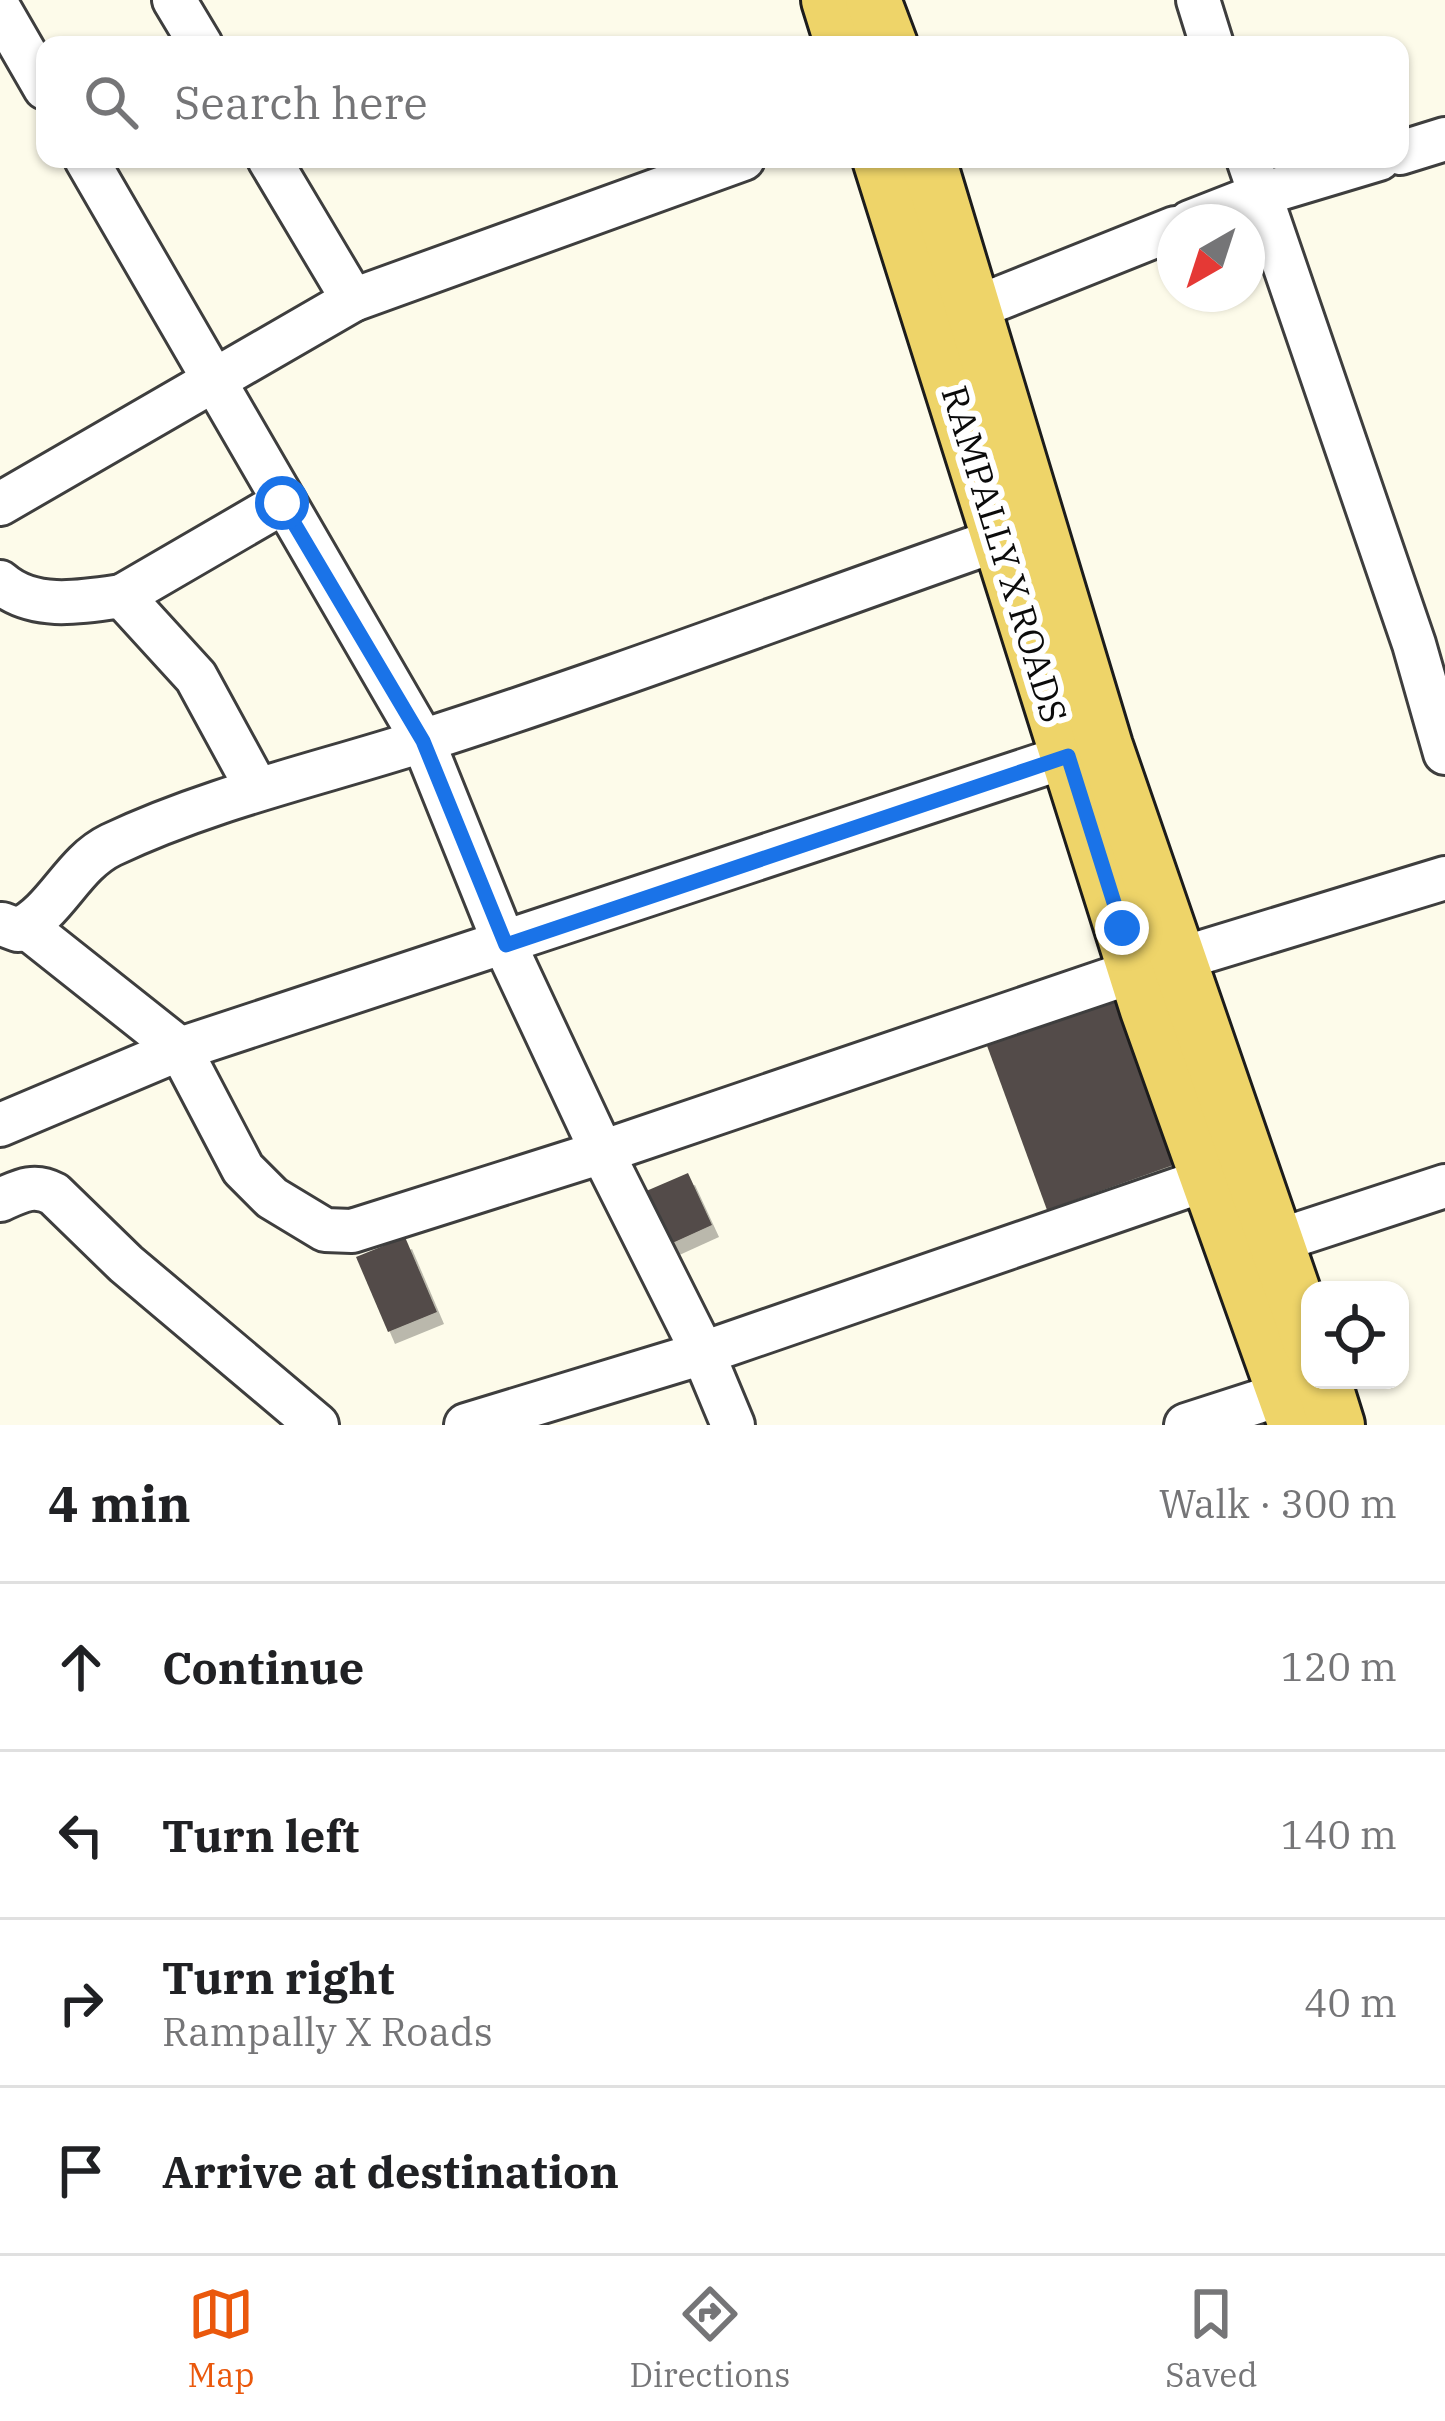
<!DOCTYPE html>
<html lang="en">
<head>
<meta charset="utf-8">
<style>
	:root { --surface:#fff; --page:#f2f2f2; --text:#202124; --muted:#757577; --line:#e0e0e0; --accent:#ea580c }
	body { margin:0; font-family:"IBM Plex Serif",serif; background:var(--page); color:var(--text) }
	.controls { position:absolute; right:36px; bottom:36px; display:grid; overflow:hidden; border-radius:24px; box-shadow:0 3px 9px #0004 }
	.controls button { width:108px; height:108px; display:grid; place-items:center; padding:0; border:0; border-bottom:3px solid var(--line); background:var(--surface); color:var(--text); font:60px sans-serif }
	.compass { position:absolute; left:1157px; top:204px; width:108px; height:108px; border-radius:50%; background:var(--surface); box-shadow:0 3px 9px #0004; rotate:219deg }
	.stop { position:absolute; width:36px; height:36px; margin:-27px; border:9px solid #1a73e8; border-radius:50%; background:#fff }
	.stop.end { background:#1a73e8; border-color:#fff; box-shadow:0 3px 12px #0008 }
	.list { margin:0; padding:0; list-style:none }
	h2 { display:flex; justify-content:space-between; align-items:center; height:156px; margin:0; padding:0 48px; font-size:51px }
	h2 small { font-size:39px; font-weight:400; color:var(--muted) }
	.list li { display:grid; grid-template-columns:78px 1fr auto; gap:36px; align-items:center; box-sizing:border-box; height:168px; padding:0 48px; border-top:3px solid var(--line) }
	.list b { display:block; font-size:45px; white-space:nowrap }
	.list p { margin:0; font-size:39px; white-space:nowrap; color:var(--muted) }
	.list em { font-size:39px; font-style:normal; color:var(--muted) }
	.icon { flex:none; width:66px; height:66px; fill:none; stroke:currentColor; stroke-width:2; stroke-linecap:round; stroke-linejoin:round }
	.map { position:relative; flex:none; width:1445px; height:1425px; overflow:hidden }
	.search { position:absolute; background:var(--surface); box-shadow:0 3px 9px #0004; left:36px; right:36px; top:36px; height:132px; display:flex; align-items:center; gap:30px; box-sizing:border-box; padding:0 42px; border-radius:24px; color:var(--muted); font-size:45px }
	.sheet { height:828px; background:var(--surface) }
	nav { display:flex; justify-content:space-around; align-items:center; box-sizing:border-box; height:168px; border-top:3px solid var(--line); background:var(--surface); font-size:33px; color:var(--muted) }
	nav a { display:grid; justify-items:center; gap:6px }
	nav .on { color:var(--accent) }
	.map>svg:first-child { display:block }
	.building { fill:#524c48; filter:url(#shadow) }
	.lines { fill:none; stroke-linecap:round; stroke-linejoin:round }
	.minor-casing { stroke:#3e3e3e; stroke-width:48 }
	.major-casing { stroke:#1c1c1c; stroke-width:60 }
	.minor { stroke:#fff; stroke-width:42 }
	.major { stroke:#eed469; stroke-width:54 }
	.route { stroke:#1a73e8; stroke-width:15 }
	.labels { text-anchor:middle; dominant-baseline:central; stroke-width:12; stroke-linejoin:round; paint-order:stroke }
	.street-label { font-size:36px; fill:#0b0b0b; stroke:#fff }
</style>
</head>
<body>
<div class="map">
<svg width="1445" height="1425" viewBox="0 0 1445 1425">
	<defs>
		<filter id="shadow"><feDropShadow dx="7" dy="12" stdDeviation="0" flood-color="#0004"/></filter>
	</defs>
	<rect width="100%" height="100%" fill="#fdfbea"/>
	<g class="building">
		<polygon points="1118,996 1179,1163 1047,1210 986,1043"/>
		<polygon points="688,1173 712,1225 668,1245 644,1192"/>
		<polygon points="405,1237 437,1312 388,1332 356,1257"/>
	</g>
	<g class="lines">
		<g class="minor-casing">
			<g id="minor">
				<polyline points="174,0 201,45"/>
				<polyline points="1198,0 1212,45"/>
				<polyline points="0,10 45,88"/>
				<polyline points="1400,153 1445,139"/>
				<polyline points="86,159 423,741 505,945 602,1152 703,1353 733,1425"/>
				<polyline points="269,159 353,300 743,159"/>
				<polyline points="1248,159 1414,644 1445,753"/>
				<polyline points="1190,222 1259,195 1379,159"/>
				<polyline points="975,308 1175,228"/>
				<polyline points="0,504 353,300"/>
				<path d="M 0,582 C 33,611 82,602 122,596 L 196,677 L 257,789"/>
				<polyline points="122,596 282,503"/>
				<path d="M 2,924 L 18,930 C 57,911 72,864 111,845 C 210,798 319,774 422,741 C 616,679 808,606 1000,539"/>
				<polyline points="25,926 180,1049 243,1169 272,1198 325,1230 352,1231 602,1152 1135,971"/>
				<polyline points="1176,960 1445,878"/>
				<polyline points="0,1125 180,1049 1068,756"/>
				<path d="M 0,1200 C 20,1191 34,1183 54,1194 L 126,1264 L 317,1425"/>
				<polyline points="1277,1241 1445,1186"/>
				<polyline points="466,1425 703,1353 1208,1179"/>
				<polyline points="1186,1425 1285,1393"/>
			</g>
		</g>
		<g class="major-casing">
			<g id="major">
				<polyline points="829,0 843,45"/>
				<polyline points="873,0 890,45"/>
				<polyline points="880,159 1148,1010 1296,1425"/>
				<polyline points="928,159 1105,746 1310,1341"/>
				<polyline points="1323,1380 1337,1425"/>
			</g>
		</g>
		<use href="#minor" class="minor"/>
		<use href="#major" class="major"/>
	</g>
	<g class="lines">
		<polyline class="route" points="282,503 423,741 506,945 1068,756 1122,928"/>
	</g>
	<g class="labels">
		<g class="street-label">
			<text transform="translate(1005 554) rotate(73)">RAMPALLY X ROADS</text>
		</g>
	</g>
</svg>
<div class="controls">
<button><svg class="icon" aria-label="locate" viewBox="0 0 24 24"><circle cx="12" cy="12" r="6"/><path d="M12 2v4M12 18v4M2 12h4M18 12h4"/></svg></button>
</div>
<svg class="compass" viewBox="-18 -18 36 36"><path d="M0-13l5 13h-10z" fill="#e53935"/><path d="M0 13l5-13h-10z" fill="#757577"/></svg>
<div class="stop" style="left:282px;top:503px"></div>
<div class="stop end" style="left:1122px;top:928px"></div>
<div class="search"><svg class="icon" aria-label="search" viewBox="0 0 24 24"><circle cx="10" cy="10" r="6"/><path d="M15 15l6 6"/></svg>Search here</div>
</div>
<section class="sheet">
<h2>4 min<small>Walk · 300 m</small></h2>
<ul class="list">
<li><svg class="icon" aria-label="ahead" viewBox="0 0 24 24"><path d="M12 20V5M6 11l6-6 6 6"/></svg><div><b>Continue</b></div><em>120 m</em></li>
<li><svg class="icon" aria-label="left" viewBox="0 0 24 24"><path d="M17 20v-9H6M10 6l-5 5 5 5"/></svg><div><b>Turn left</b></div><em>140 m</em></li>
<li><svg class="icon" aria-label="right" viewBox="0 0 24 24"><path d="M7 20v-9h11M14 6l5 5-5 5"/></svg><div><b>Turn right</b><p>Rampally X Roads</p></div><em>40 m</em></li>
<li><svg class="icon" aria-label="arrive" viewBox="0 0 24 24"><path d="M6 21V4h12l-3 4 3 4H6"/></svg><div><b>Arrive at destination</b></div></li>
</ul>
</section>
<nav>
<a class="on"><svg class="icon" aria-label="map" viewBox="0 0 24 24"><path d="M3 6l6-2 6 2 6-2v14l-6 2-6-2-6 2zM9 4v14M15 6v14"/></svg>Map</a>
<a><svg class="icon" aria-label="directions" viewBox="0 0 24 24"><path d="M12 3l9 9-9 9-9-9zM9 14v-3h6M13 9l2 2-2 2"/></svg>Directions</a>
<a><svg class="icon" aria-label="saved" viewBox="0 0 24 24"><path d="M7 4h10v16l-5-4-5 4z"/></svg>Saved</a>
</nav>
</body>
</html>
